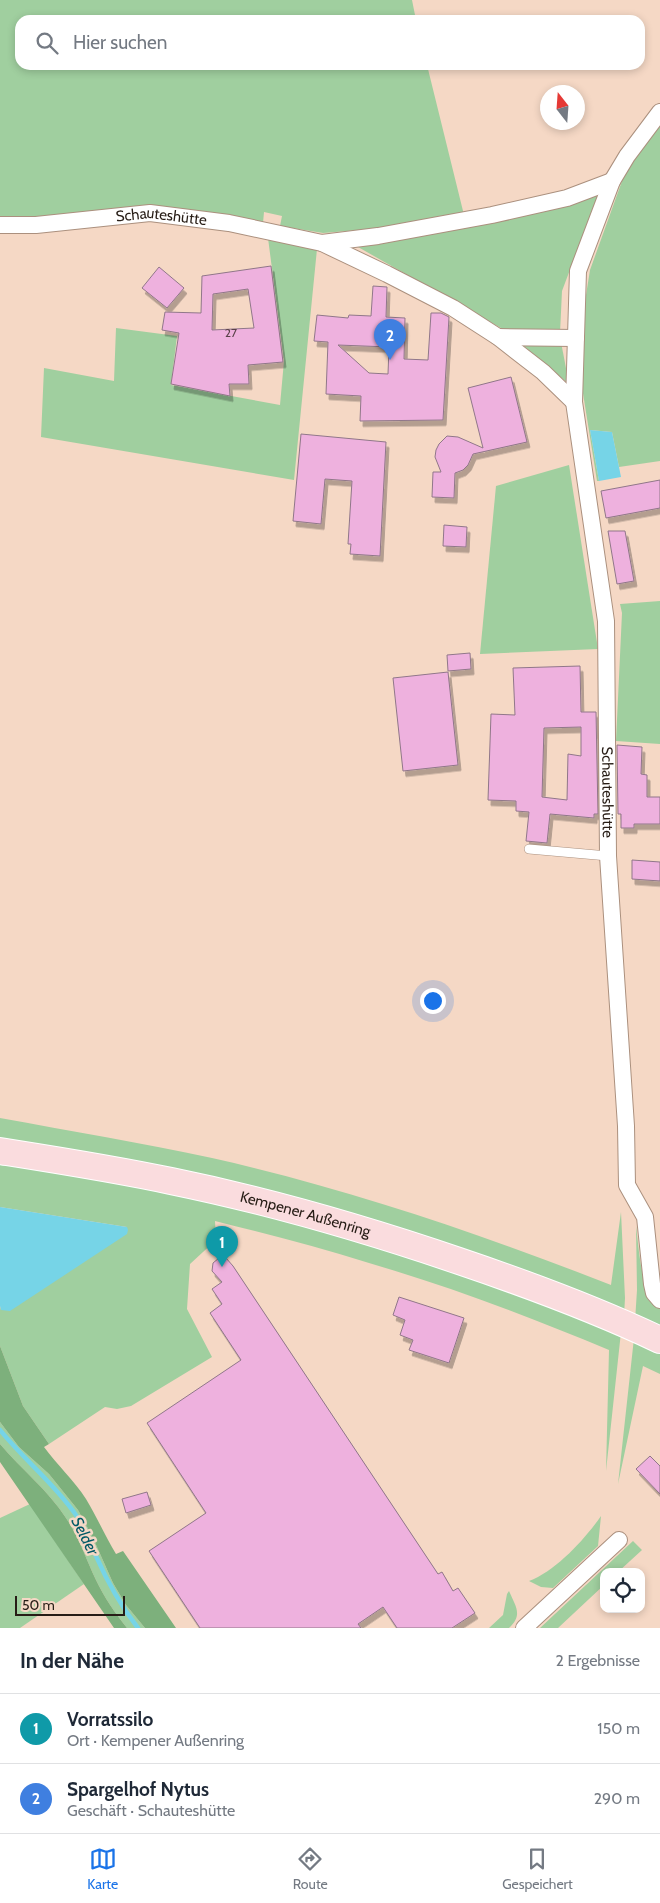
<!DOCTYPE html>
<html lang="de">
<head>
<meta charset="utf-8">
<style>
	:root { --surface:#fff; --page:#f2f2f3; --text:#1f2937; --muted:#747a83; --line:#e0e1e3; --accent:#1a73e8 }
	body { margin:0; font-family:Cabin,sans-serif; background:var(--page); color:var(--text) }
	.controls { position:absolute; right:15px; bottom:15px; display:grid; overflow:hidden; border-radius:10px; box-shadow:0 2px 8px #0003 }
	.controls button { width:45px; height:45px; display:grid; place-items:center; padding:0; border:0; border-bottom:1px solid var(--line); background:var(--surface); color:var(--text); font:25px sans-serif }
	.compass { position:absolute; left:540px; top:85px; width:45px; height:45px; border-radius:50%; background:var(--surface); box-shadow:0 2px 8px #0003; rotate:343deg }
	.scale { position:absolute; left:15px; bottom:12px; width:110px; box-sizing:border-box; padding-left:5px; border:2px solid #271d16; border-top:0; font-size:14px; line-height:18px; white-space:nowrap; color:#271d16; -webkit-text-stroke:4px #f5d8c5; paint-order:stroke }
	.you { position:absolute; left:432px; top:1000px; width:18px; height:18px; margin:-12px; border:4px solid #fff; border-radius:50%; background:#1a73e8; box-shadow:0 0 0 8px #1a73e833 }
	.badge { display:grid; place-items:center; width:32px; height:32px; border-radius:50%; background:var(--accent); color:#fff; font-size:16px; font-weight:700 }
	.pin { position:absolute; translate:-50% -41px; filter:drop-shadow(0 1px 2px #0008) }
	.pin::after { content:''; position:absolute; top:26px; width:18px; height:15px; background:inherit; clip-path:polygon(0 0,100% 0,50% 100%) }
	.list { margin:0; padding:0; list-style:none }
	h2 { display:flex; justify-content:space-between; align-items:center; height:65px; margin:0; padding:0 20px; font-size:21px }
	h2 small { font-size:16px; font-weight:400; color:var(--muted) }
	.list li { display:grid; grid-template-columns:32px 1fr auto; gap:15px; align-items:center; box-sizing:border-box; height:70px; padding:0 20px; border-top:1px solid var(--line) }
	.list b { display:block; font-size:19px; white-space:nowrap }
	.list p { margin:0; font-size:16px; white-space:nowrap; color:var(--muted) }
	.list em { font-size:16px; font-style:normal; color:var(--muted) }
	.icon { flex:none; width:28px; height:28px; fill:none; stroke:currentColor; stroke-width:2; stroke-linecap:round; stroke-linejoin:round }
	.map { position:relative; flex:none; width:660px; height:1628px; overflow:hidden }
	.search { position:absolute; background:var(--surface); box-shadow:0 2px 8px #0003; left:15px; right:15px; top:15px; height:55px; display:flex; align-items:center; gap:12px; box-sizing:border-box; padding:0 18px; border-radius:15px; color:var(--muted); font-size:19px }
	.sheet { height:205px; background:var(--surface) }
	nav { display:flex; justify-content:space-around; align-items:center; box-sizing:border-box; height:70px; border-top:1px solid var(--line); background:var(--surface); font-size:14px; color:var(--muted) }
	nav a { display:grid; justify-items:center; gap:2px }
	nav .on { color:var(--accent) }
	.map>svg:first-child { display:block }
	.green { fill:#a0cf9f }
	.forest { fill:#7db07c }
	.water { fill:#76d4e7 }
	.lines { fill:none; stroke-linecap:round; stroke-linejoin:round }
	.stream { stroke:#76d4e7; stroke-width:4.5 }
	.building { fill:#eeb1de; stroke:#907789; fill-rule:evenodd; filter:url(#shadow) }
	.lane-casing { stroke:#ab907e; stroke-width:10 }
	.street-casing { stroke:#ab907e; stroke-width:18 }
	.primary-casing { stroke:#fff; stroke-width:28 }
	.lane { stroke:#fff; stroke-width:9 }
	.street { stroke:#fff; stroke-width:16 }
	.primary { stroke:#fadcde; stroke-width:26 }
	.labels { text-anchor:middle; dominant-baseline:central; stroke-width:5; stroke-linejoin:round; paint-order:stroke }
	.number-label { font-size:12px; fill:#594248 }
	.street-label { font-size:15px; fill:#271d16; stroke:#f5d8c5 }
	.water-label { font-size:16px; font-style:italic; fill:#025966; stroke:#f5d8c5 }
</style>
</head>
<body>
<div class="map">
<svg width="660" height="1628" viewBox="0 0 660 1628">
	<defs>
		<filter id="shadow"><feDropShadow dx="3" dy="5.5" stdDeviation="0" flood-color="#0004"/></filter>
	</defs>
	<rect width="100%" height="100%" fill="#f5d8c5"/>
	<g class="green">
		<polygon points="0,0 412,0 416,20 20,20 20,65 427,65 464,215 395,227 323,233 280,226 282,216 264,212 263,223 0,219"/>
		<polygon points="660,123 660,461 619,467 612,432 590,430 599,481 597,481 582,387 583,314 590,270 626,170"/>
		<polygon points="598,195 562,291 560,333 508,332 358,247"/>
		<polygon points="268,238 317,249 294,480 41,437 44,368 114,381 116,328 177,336 171,385 280,405 284,361"/>
		<polygon points="518,341 561,342 569,384"/>
		<polygon points="569,465 598,649 480,654 496,486"/>
		<polygon points="660,601 660,744 616,741 622,613 620,604"/>
		<path d="M 0,1118 C 71,1131 142,1143 212,1158 C 349,1189 481,1234 611,1285 L 621,1212 L 625,1298 L 624,1316 L 502,1264 L 0,1142 Z"/>
		<path d="M 0,1160 L 126,1180 L 416,1254 L 621,1332 L 606,1471 L 609,1350 C 530,1317 451,1287 369,1263 C 318,1247 267,1234 215,1221 L 216,1240 L 190,1264 L 187,1309 L 212,1357 L 131,1406 L 117,1409 L 105,1407 L 49,1444 L 23,1406 L 0,1346 L 0,1306 L 1,1310 L 127,1227 L 0,1207 Z"/>
		<path d="M 636,1226 C 639,1248 641,1296 660,1309 L 660,1332 L 635,1321 L 637,1290 Z"/>
		<polygon points="634,1338 660,1350 660,1374 643,1366 618,1484"/>
		<path d="M 0,1422 L 19,1447 L 49,1474 L 78,1510 L 93,1538 L 113,1583 L 126,1605 L 145,1628 L 127,1628 C 115,1613 104,1597 96,1580 C 86,1559 79,1537 66,1518 C 48,1490 21,1469 0,1444 Z"/>
		<polygon points="30,1504 84,1584 20,1628 0,1628 0,1518"/>
		<path d="M 601,1516 L 598,1546 L 553,1588 L 541,1587 L 529,1581 C 556,1571 585,1539 601,1516 Z"/>
		<polygon points="633,1541 642,1550 618,1572 604,1572 604,1585 558,1628 540,1628"/>
		<path d="M 509,1591 C 516,1607 523,1615 509,1628 L 489,1628 L 503,1615 L 507,1594 Z"/>
	</g>
	<g class="forest">
		<path d="M 0,1346 L 23,1406 L 49,1444 L 44,1447 C 57,1465 74,1480 86,1499 C 97,1517 105,1536 116,1554 L 123,1551 L 176,1628 L 145,1628 L 126,1605 L 113,1583 L 93,1538 L 78,1510 L 49,1474 L 19,1447 L 0,1422 Z"/>
		<path d="M 0,1444 C 21,1469 48,1490 66,1518 C 79,1537 86,1559 96,1580 C 104,1597 115,1613 127,1628 L 114,1628 L 0,1462 Z"/>
	</g>
	<g class="water">
		<polygon points="590,430 612,432 621,477 599,481"/>
		<polygon points="0,1207 127,1227 128,1230 127,1234 10,1311 1,1310 0,1306"/>
	</g>
	<g class="lines">
		<path class="stream" d="M 0,1430 C 24,1460 54,1483 76,1515 C 85,1527 90,1543 96,1556 C 107,1581 121,1606 138,1628"/>
	</g>
	<g class="building">
		<path d="M 271,266 L 283,362 L 248,365 L 249,384 L 229,384 L 230,396 L 171,384 L 179,333 L 162,330 L 165,312 L 201,313 L 202,276 ZM 248,289 L 254,328 L 212,330 L 213,294 Z"/>
		<polygon points="159,267 184,288 167,308 142,288"/>
		<path d="M 373,286 L 387,287 L 386,317 L 405,318 L 404,359 L 428,360 L 431,313 L 441,313 L 449,317 L 443,420 L 360,421 L 361,396 L 326,394 L 328,342 L 314,341 L 317,315 L 348,318 L 349,315 L 371,316 ZM 338,345 L 389,347 L 388,374 L 369,373 Z"/>
		<polygon points="511,377 527,442 473,454 468,465 463,470 455,473 454,498 432,497 433,472 441,472 435,457 436,450 439,444 447,436 458,437 483,448 468,388"/>
		<polygon points="301,434 386,442 380,556 350,554 351,544 348,544 352,481 325,479 321,524 293,521"/>
		<polygon points="660,480 660,508 606,518 601,491"/>
		<polygon points="444,525 467,527 466,547 443,546"/>
		<polygon points="608,531 625,531 634,581 617,584"/>
		<polygon points="470,653 471,669 448,671 447,655"/>
		<path d="M 580,666 L 581,712 L 596,712 L 598,814 L 594,814 L 594,818 L 550,814 L 547,843 L 526,841 L 529,812 L 516,811 L 516,801 L 488,800 L 491,714 L 515,715 L 513,668 ZM 581,727 L 581,756 L 568,754 L 567,800 L 542,797 L 544,728 Z"/>
		<polygon points="448,672 458,765 403,771 393,678"/>
		<polygon points="617,745 642,747 641,774 647,775 647,797 660,797 660,824 634,824 634,828 621,828 621,814 618,814"/>
		<polygon points="632,860 660,862 660,881 632,879"/>
		<polygon points="219,1258 226,1258 233,1266 438,1574 442,1572 453,1591 458,1588 475,1613 452,1628 397,1628 383,1607 358,1624 361,1628 200,1628 149,1551 206,1513 147,1423 241,1360 210,1313 222,1304 212,1289 222,1282 212,1271 213,1263"/>
		<polygon points="399,1297 464,1318 449,1363 409,1350 413,1340 400,1335 405,1320 393,1315"/>
		<polygon points="650,1456 660,1466 660,1494 636,1469"/>
		<polygon points="147,1492 151,1505 126,1513 122,1499"/>
	</g>
	<g class="lines">
		<g class="lane-casing">
			<polyline id="lane" points="529,849 608,856"/>
		</g>
		<g class="street-casing">
			<g id="street">
				<path id="s1" d="M 660,112 L 627,156 L 612,181 L 578,271 L 574,402 L 606,621 L 608,856 L 626,1126 L 627,1185 L 645,1217 L 652,1284 L 654,1293 L 660,1300"/>
				<path id="s2" d="M 0,225 L 36,225 L 150,213 L 229,223 L 322,243 L 387,274 L 453,308 L 498,337 L 543,372 L 574,402"/>
				<polyline points="322,243 378,236 492,215 567,198 612,181"/>
				<polyline points="498,337 576,338"/>
				<polyline points="524,1628 619,1540"/>
			</g>
		</g>
		<g class="primary-casing">
			<g id="primary">
				<path id="s3" d="M 0,1151 C 57,1160 115,1169 171,1181 C 269,1201 365,1229 459,1261 C 527,1284 595,1309 660,1340"/>
			</g>
		</g>
		<use href="#lane" class="lane"/>
		<use href="#street" class="street"/>
		<use href="#primary" class="primary"/>
	</g>
	<g class="labels">
		<g class="number-label">
			<text x="231" y="332">27</text>
		</g>
		<g class="street-label">
			<text stroke="none"><textPath href="#s2" startOffset="162">Schauteshütte</textPath></text>
			<text stroke="none"><textPath href="#s1" startOffset="704">Schauteshütte</textPath></text>
			<text stroke="none"><textPath href="#s3" startOffset="312">Kempener Außenring</textPath></text>
		</g>
		<g class="water-label">
			<text transform="translate(85 1536) rotate(63)">Selder</text>
		</g>
	</g>
</svg>
<div class="controls">
<button><svg class="icon" aria-label="locate" viewBox="0 0 24 24"><circle cx="12" cy="12" r="6"/><path d="M12 2v4M12 18v4M2 12h4M18 12h4"/></svg></button>
</div>
<svg class="compass" viewBox="-18 -18 36 36"><path d="M0-13l5 13h-10z" fill="#e53935"/><path d="M0 13l5-13h-10z" fill="#747a83"/></svg>
<div class="scale">50 m</div>
<div class="you"></div>
<div class="pin badge" style="left:222px;top:1267px;background:#0f9aa8">1</div>
<div class="pin badge" style="left:390px;top:360px;background:#3f7fe0">2</div>
<div class="search"><svg class="icon" aria-label="search" viewBox="0 0 24 24"><circle cx="10" cy="10" r="6"/><path d="M15 15l6 6"/></svg>Hier suchen</div>
</div>
<section class="sheet">
<h2>In der Nähe<small>2 Ergebnisse</small></h2>
<ul class="list">
<li><span class="badge" style="background:#0f9aa8">1</span><div><b>Vorratssilo</b><p>Ort · Kempener Außenring</p></div><em>150 m</em></li>
<li><span class="badge" style="background:#3f7fe0">2</span><div><b>Spargelhof Nytus</b><p>Geschäft · Schauteshütte</p></div><em>290 m</em></li>
</ul>
</section>
<nav>
<a class="on"><svg class="icon" aria-label="map" viewBox="0 0 24 24"><path d="M3 6l6-2 6 2 6-2v14l-6 2-6-2-6 2zM9 4v14M15 6v14"/></svg>Karte</a>
<a><svg class="icon" aria-label="directions" viewBox="0 0 24 24"><path d="M12 3l9 9-9 9-9-9zM9 14v-3h6M13 9l2 2-2 2"/></svg>Route</a>
<a><svg class="icon" aria-label="saved" viewBox="0 0 24 24"><path d="M7 4h10v16l-5-4-5 4z"/></svg>Gespeichert</a>
</nav>
</body>
</html>
